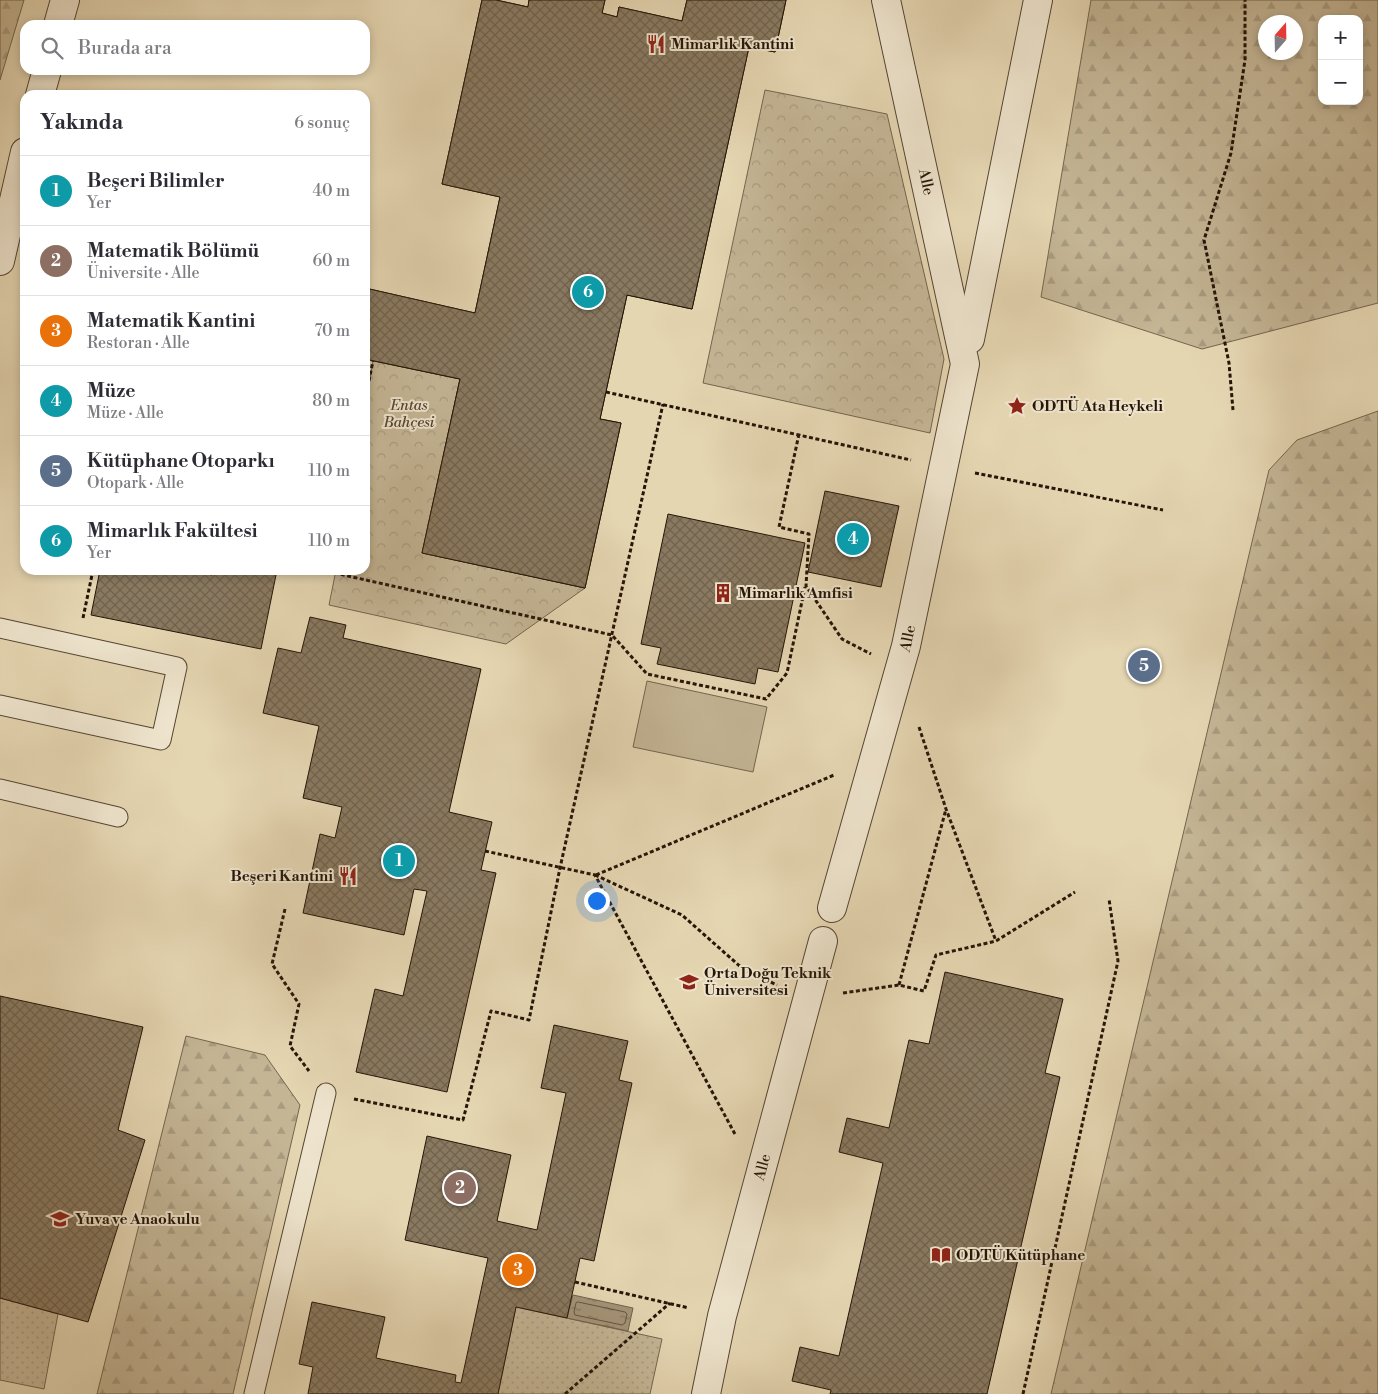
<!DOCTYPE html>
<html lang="tr">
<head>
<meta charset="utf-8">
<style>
	:root { --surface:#fff; --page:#f2f2f3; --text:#2b2b33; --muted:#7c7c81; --line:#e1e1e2; --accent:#8f2418 }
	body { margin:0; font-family:"Libre Bodoni",serif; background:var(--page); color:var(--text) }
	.controls { position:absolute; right:15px; top:15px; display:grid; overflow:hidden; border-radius:10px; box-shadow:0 2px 8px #0003 }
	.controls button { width:45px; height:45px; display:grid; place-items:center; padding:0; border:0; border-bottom:1px solid var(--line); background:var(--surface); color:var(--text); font:25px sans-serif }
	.compass { position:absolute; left:1258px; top:15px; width:45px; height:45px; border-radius:50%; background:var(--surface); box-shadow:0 2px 8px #0003; rotate:20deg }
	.you { position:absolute; left:596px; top:900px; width:18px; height:18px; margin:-12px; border:4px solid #fff; border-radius:50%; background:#1a73e8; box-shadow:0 0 0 8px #1a73e833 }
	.badge { display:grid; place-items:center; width:32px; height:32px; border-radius:50%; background:var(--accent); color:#fff; font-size:16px; font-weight:700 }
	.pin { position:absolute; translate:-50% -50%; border:2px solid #fff; box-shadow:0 1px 5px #0006 }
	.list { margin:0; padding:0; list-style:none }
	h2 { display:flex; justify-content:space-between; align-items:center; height:65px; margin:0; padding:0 20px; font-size:21px }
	h2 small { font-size:16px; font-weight:400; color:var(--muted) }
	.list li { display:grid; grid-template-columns:32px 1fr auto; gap:15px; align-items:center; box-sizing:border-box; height:70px; padding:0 20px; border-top:1px solid var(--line) }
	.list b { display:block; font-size:19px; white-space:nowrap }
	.list p { margin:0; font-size:16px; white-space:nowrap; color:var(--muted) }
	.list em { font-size:16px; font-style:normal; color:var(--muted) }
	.icon { flex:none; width:28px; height:28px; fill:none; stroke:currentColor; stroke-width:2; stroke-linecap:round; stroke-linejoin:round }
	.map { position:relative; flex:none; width:1378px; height:1394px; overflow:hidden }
	.search { position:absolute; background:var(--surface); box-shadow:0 2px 8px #0003; left:20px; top:20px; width:350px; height:55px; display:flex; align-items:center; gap:12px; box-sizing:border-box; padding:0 18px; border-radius:15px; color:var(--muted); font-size:19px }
	.panel { position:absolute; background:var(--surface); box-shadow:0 2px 8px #0003; left:20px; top:90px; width:350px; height:485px; border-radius:15px }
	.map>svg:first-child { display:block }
	.grass { fill:#c4b595; stroke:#74654e }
	.forest { fill:url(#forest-firs); stroke:#74654e; fill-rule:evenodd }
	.park { fill:url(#park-crowns); stroke:#74654e }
	.garden { fill:url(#garden-dots); stroke:#74654e }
	.water { fill:url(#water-ripples); stroke:#71614b }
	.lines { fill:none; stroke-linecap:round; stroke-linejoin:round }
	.shore { stroke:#645440; stroke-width:1 }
	.building { fill:url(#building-cross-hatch); stroke:#251507; fill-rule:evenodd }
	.service-casing { stroke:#554532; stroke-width:21 }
	.pedestrian-casing { stroke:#554532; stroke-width:30 }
	.minor-casing { stroke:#554532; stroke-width:30 }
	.path { stroke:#251507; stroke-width:3; stroke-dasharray:4 2.5; stroke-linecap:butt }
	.service { stroke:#eee4cd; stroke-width:19 }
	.pedestrian { stroke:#eee4cd; stroke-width:28 }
	.minor { stroke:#eee4cd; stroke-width:28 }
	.labels { text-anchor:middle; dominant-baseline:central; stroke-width:4; stroke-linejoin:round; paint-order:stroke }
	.poi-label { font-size:15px; font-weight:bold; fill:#251507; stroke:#eee4cd; text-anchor:start }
	.street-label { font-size:15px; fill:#251507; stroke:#eee4cd }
	.park-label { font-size:15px; font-style:italic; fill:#554532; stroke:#eee4cd }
</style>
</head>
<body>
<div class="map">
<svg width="1378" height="1394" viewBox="0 0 1378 1394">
	<defs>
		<pattern id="forest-firs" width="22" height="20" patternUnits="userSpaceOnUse" patternTransform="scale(1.25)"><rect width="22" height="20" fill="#c4b595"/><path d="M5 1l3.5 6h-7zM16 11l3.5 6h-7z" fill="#a89b7f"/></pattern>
		<pattern id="park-crowns" width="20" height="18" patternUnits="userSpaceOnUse" patternTransform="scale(1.25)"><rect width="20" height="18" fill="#c4b595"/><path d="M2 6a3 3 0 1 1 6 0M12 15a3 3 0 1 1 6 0" fill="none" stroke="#a89b7f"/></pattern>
		<pattern id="garden-dots" width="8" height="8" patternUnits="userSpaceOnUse" patternTransform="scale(1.25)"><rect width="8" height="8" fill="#c4b595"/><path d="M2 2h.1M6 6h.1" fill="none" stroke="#a89b7f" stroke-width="1.8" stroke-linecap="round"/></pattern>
		<pattern id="water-ripples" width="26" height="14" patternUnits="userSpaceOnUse" patternTransform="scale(1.25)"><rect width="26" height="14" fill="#a49478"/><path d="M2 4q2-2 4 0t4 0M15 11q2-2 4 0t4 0" fill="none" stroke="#857860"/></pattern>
		<pattern id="building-cross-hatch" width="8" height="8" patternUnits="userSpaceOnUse" patternTransform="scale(1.25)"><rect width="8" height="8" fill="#897960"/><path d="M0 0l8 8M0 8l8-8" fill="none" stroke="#70624d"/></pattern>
	</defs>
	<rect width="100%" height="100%" fill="#e5d6b2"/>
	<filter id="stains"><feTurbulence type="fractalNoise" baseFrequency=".004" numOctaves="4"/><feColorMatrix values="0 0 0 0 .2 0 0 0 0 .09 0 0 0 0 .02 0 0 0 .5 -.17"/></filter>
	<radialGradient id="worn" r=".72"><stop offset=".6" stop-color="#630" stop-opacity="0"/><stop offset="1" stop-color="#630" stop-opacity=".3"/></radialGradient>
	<polygon class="grass" points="647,681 767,707 753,772 633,747"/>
	<g class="forest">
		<polygon points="0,0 24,0 0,80"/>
		<path d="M 1091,0 L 1378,0 L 1378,303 L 1202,349 L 1041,297 ZM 1322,19 L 1359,19 L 1359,101 L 1322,101 ZM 1296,22 L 1296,52 L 1266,52 L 1266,22 Z"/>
		<polygon points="1378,411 1378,1394 1051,1394 1269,470 1297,440"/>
		<polygon points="186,1036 265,1055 300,1105 233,1394 97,1394"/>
	</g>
	<g class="park">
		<polygon points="765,90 887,114 944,359 930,433 703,383"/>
		<polygon points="373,361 460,379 423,553 585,588 506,644 329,605 336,570 365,570 365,407"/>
	</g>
	<g class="garden">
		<polygon points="0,1298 58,1314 44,1389 0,1380"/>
		<polygon points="516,1307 662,1339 650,1394 498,1394"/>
	</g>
	<polygon class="water" points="573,1295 633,1308 628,1331 567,1318"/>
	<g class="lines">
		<polygon class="shore" points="578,1302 625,1312 627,1314 625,1323 622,1325 575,1315 574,1312 576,1303"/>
	</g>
	<g class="building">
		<path d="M 482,0 L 496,0 L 528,7 L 529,0 L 605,0 L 602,13 L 617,17 L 619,7 L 682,21 L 687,0 L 786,0 L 775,52 L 749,47 L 692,309 L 627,295 L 600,419 L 621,423 L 585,588 L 422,553 L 460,379 L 365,359 L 365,288 L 475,313 L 500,197 L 442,184 ZM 594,67 L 678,86 L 658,180 L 573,161 Z"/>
		<polygon points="482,0 496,0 528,7 529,0 605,0 602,13 617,17 619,7 682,21 687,0 786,0 775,52 749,47 692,309 627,295 600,419 621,423 585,588 422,553 460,379 365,359 365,288 475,313 500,197 442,184"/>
		<polygon points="825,491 899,506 881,587 808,572"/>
		<polygon points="668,514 805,543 778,672 758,668 755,684 657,664 661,648 641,644"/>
		<polygon points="100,570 187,570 212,575 213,570 277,570 261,649 91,615"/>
		<polygon points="310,617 346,625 343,638 481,669 449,812 492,822 481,870 496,873 447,1092 356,1072 375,989 403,996 427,891 414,889 404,935 303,913 320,834 335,838 342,807 303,798 319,726 263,713 278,648 301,653"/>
		<polygon points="945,972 1063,999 1045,1073 1060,1077 987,1394 830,1394 831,1390 792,1381 800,1347 839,1356 883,1163 839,1152 847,1118 889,1128 909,1040 929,1044"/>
		<polygon points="0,996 143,1027 118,1130 145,1140 88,1322 0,1298"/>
		<polygon points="554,1025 628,1041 619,1080 632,1083 594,1261 580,1258 567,1318 516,1307 498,1394 308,1394 313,1367 299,1364 312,1302 385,1317 376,1358 456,1375 455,1382 461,1383 488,1258 405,1240 427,1136 511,1155 497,1221 537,1230 566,1093 541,1088"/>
	</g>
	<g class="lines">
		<g class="service-casing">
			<g id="service">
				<polyline points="0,628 177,667 161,740 0,705"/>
				<polyline points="0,789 118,817"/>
				<polyline points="254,1394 326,1093"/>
			</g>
		</g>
		<g class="pedestrian-casing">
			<g id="pedestrian">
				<polyline points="970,339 1038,0"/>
				<path id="s1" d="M 832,908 L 906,646 L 965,364 L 886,0"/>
				<path id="s2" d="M 706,1394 L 722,1316 L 823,941"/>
			</g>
		</g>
		<g class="minor-casing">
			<g id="minor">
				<polyline points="58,25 65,0"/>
				<polyline points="40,95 47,70"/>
				<polyline points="0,261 25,152"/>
			</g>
		</g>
		<g class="path">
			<polyline points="606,392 911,460"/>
			<polyline points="365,400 373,361"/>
			<polyline points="1233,410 1229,363 1204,240 1231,153 1245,60 1245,0"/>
			<polyline points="799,434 779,527 809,534 806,586 842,639 871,654"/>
			<polyline points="975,473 1163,510"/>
			<polyline points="319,570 330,572"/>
			<polyline points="330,570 330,572 612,635 647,674 766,699 787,673 805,587"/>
			<polyline points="83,618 93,570"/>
			<polyline points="919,727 946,809 996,941"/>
			<polyline points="485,851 595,875 736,1136"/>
			<polyline points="595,875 682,915 743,969 777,985"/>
			<polyline points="596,875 834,775"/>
			<polyline points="285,909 272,964 299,1004 290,1046 309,1071"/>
			<polyline points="899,985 946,809"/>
			<polyline points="843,993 899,985 924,991 936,955 996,941 1075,892"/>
			<polyline points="354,1099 463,1120 491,1011 529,1020 560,868 663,404"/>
			<polyline points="575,1282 689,1308"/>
			<polyline points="565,1394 670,1303"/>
			<polyline points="1023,1394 1118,961 1109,899"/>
		</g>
		<use href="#service" class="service"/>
		<use href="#pedestrian" class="pedestrian"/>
		<use href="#minor" class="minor"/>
	</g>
	<defs>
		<g id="restaurant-bare" transform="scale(1.5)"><path d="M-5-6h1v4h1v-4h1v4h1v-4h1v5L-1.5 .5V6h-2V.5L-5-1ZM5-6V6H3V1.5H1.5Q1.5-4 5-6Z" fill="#8f2418" stroke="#eee4cd" stroke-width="2.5" paint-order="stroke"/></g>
		<g id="sight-bare" transform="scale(1.5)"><path d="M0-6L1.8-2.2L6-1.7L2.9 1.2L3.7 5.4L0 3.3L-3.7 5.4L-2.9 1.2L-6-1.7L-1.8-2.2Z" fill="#8f2418" stroke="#eee4cd" stroke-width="2.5" paint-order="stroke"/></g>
		<g id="building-bare" transform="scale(1.5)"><path d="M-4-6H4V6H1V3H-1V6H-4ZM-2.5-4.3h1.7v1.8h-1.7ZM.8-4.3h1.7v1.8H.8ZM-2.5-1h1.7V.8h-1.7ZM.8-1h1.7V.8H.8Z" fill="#8f2418" stroke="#eee4cd" stroke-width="2.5" paint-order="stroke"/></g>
		<g id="university-bare" transform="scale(1.5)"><path d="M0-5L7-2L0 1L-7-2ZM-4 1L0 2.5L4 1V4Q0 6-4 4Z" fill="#8f2418" stroke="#eee4cd" stroke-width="2.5" paint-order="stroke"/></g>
		<g id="school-bare" transform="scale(1.5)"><path d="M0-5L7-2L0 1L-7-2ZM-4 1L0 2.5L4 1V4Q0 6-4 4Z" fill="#8f2418" stroke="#eee4cd" stroke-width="2.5" paint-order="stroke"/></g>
		<g id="library-bare" transform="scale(1.5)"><path d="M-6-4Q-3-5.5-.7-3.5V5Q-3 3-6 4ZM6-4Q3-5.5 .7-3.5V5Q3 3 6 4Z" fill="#8f2418" stroke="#eee4cd" stroke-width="2.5" paint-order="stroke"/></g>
	</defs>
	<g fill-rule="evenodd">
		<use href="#restaurant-bare" x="656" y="44"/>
		<use href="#sight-bare" x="1017" y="406"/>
		<use href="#building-bare" x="723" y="593"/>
		<use href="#restaurant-bare" x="348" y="876"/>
		<use href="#university-bare" x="689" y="982"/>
		<use href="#school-bare" x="60" y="1219"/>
		<use href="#library-bare" x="941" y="1255"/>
	</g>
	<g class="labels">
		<g class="poi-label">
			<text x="671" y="44">Mimarlık Kantini</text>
			<text x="1032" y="406">ODTÜ Ata Heykeli</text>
			<text x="738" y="593">Mimarlık Amfisi</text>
			<text x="333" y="876" text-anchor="end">Beşeri Kantini</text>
			<text x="704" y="973">Orta Doğu Teknik<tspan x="704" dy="17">Üniversitesi</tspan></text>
			<text x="75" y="1219">Yuva ve Anaokulu</text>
			<text x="956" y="1255">ODTÜ Kütüphane</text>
		</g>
		<g class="street-label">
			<text transform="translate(926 182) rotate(78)">Alle</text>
			<text stroke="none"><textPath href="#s1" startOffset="280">Alle</textPath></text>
			<text stroke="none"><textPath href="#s2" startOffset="234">Alle</textPath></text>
		</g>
		<g class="park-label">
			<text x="409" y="405">Entas<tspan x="409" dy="17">Bahçesi</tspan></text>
		</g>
	</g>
	<rect width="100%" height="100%" filter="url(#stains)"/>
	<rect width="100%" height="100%" fill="url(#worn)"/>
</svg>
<div class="controls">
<button>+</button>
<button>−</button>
</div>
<svg class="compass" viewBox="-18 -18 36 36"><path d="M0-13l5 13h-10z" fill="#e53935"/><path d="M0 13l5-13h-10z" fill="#7c7c81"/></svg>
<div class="you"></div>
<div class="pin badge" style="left:399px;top:861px;background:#0f9aa8">1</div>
<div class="pin badge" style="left:460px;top:1188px;background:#8d6e63">2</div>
<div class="pin badge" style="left:518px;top:1270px;background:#e8710a">3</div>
<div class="pin badge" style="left:853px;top:539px;background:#0f9aa8">4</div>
<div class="pin badge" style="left:1144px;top:666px;background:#5c6f8a">5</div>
<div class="pin badge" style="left:588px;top:292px;background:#0f9aa8">6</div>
<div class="search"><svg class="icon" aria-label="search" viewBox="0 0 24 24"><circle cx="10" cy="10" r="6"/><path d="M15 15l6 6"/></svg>Burada ara</div>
<section class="panel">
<h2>Yakında<small>6 sonuç</small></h2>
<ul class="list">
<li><span class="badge" style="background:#0f9aa8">1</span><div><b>Beşeri Bilimler</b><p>Yer</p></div><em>40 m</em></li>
<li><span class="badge" style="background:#8d6e63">2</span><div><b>Matematik Bölümü</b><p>Üniversite · Alle</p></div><em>60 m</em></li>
<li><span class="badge" style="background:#e8710a">3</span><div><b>Matematik Kantini</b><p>Restoran · Alle</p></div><em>70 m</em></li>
<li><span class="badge" style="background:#0f9aa8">4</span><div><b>Müze</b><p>Müze · Alle</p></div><em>80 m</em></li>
<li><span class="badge" style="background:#5c6f8a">5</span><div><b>Kütüphane Otoparkı</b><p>Otopark · Alle</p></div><em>110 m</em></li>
<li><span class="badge" style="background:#0f9aa8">6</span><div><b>Mimarlık Fakültesi</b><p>Yer</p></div><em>110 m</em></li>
</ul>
</section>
</div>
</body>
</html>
